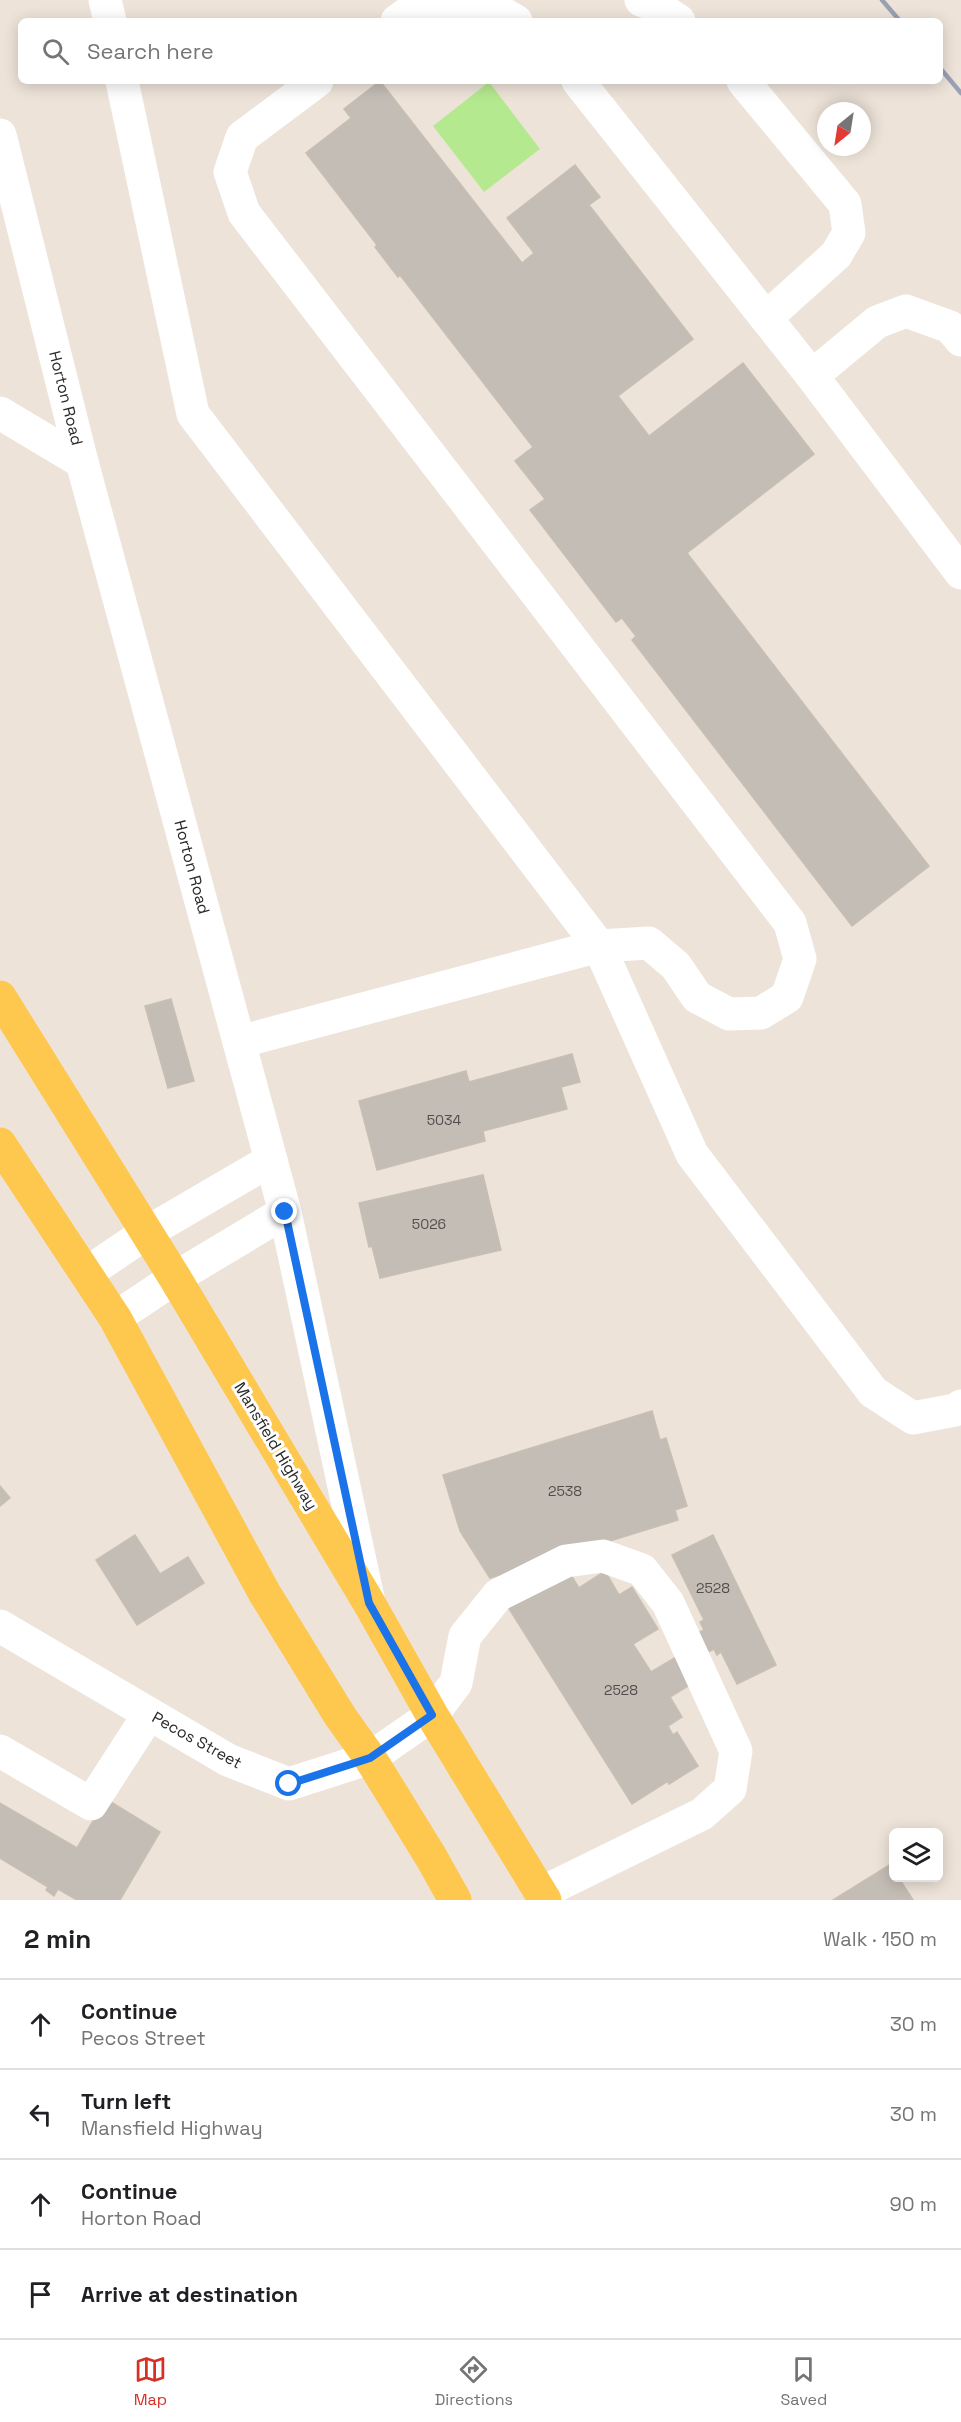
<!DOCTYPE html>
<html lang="en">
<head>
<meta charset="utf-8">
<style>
	:root { --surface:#fff; --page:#f6f6f6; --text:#202124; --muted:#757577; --line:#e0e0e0; --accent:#d93025 }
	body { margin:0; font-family:"Space Grotesk",sans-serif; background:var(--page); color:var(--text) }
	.controls { position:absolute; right:18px; bottom:18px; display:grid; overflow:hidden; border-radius:9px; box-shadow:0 3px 15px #0003 }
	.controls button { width:54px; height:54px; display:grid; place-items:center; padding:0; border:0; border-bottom:2px solid var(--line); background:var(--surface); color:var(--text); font:30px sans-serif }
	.compass { position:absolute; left:817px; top:102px; width:54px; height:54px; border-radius:50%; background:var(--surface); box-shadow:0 3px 15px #0003; rotate:210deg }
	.stop { position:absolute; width:18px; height:18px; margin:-14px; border:4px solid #1a73e8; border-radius:50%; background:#fff }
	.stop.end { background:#1a73e8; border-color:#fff; box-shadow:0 2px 6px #0008 }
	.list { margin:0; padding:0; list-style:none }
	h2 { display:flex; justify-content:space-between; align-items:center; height:78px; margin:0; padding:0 24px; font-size:26px }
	h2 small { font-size:20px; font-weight:400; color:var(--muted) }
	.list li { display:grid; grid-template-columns:39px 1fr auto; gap:18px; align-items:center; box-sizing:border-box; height:90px; padding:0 24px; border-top:2px solid var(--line) }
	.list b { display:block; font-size:22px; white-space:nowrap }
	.list p { margin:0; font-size:20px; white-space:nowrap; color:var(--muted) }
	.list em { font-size:20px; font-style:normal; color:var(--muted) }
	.icon { flex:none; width:33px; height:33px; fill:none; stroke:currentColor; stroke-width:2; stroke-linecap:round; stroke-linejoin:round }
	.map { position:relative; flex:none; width:961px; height:1900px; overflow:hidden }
	.search { position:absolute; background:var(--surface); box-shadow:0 3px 15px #0003; left:18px; right:18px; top:18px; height:66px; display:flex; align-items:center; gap:15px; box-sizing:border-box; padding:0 21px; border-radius:9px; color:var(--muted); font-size:22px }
	.sheet { height:438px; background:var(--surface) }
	nav { display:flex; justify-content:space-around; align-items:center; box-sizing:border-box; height:84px; border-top:2px solid var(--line); background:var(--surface); font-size:16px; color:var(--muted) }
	nav a { display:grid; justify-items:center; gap:3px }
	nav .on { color:var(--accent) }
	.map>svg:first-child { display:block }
	.green { fill:#b5e98f }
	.building { fill:#c4bdb6; stroke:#c8bfb3; stroke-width:1.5 }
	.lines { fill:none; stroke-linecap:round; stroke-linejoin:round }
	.minor { stroke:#fff; stroke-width:33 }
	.major { stroke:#fec74d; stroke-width:33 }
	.rail { stroke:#9ba1b5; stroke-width:4.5 }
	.route { stroke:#1a73e8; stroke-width:8 }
	.labels { text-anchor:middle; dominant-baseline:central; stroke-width:6; stroke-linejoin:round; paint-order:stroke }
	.number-label { font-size:14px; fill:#504e4c }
	.street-label { font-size:16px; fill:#292929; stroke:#fff }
</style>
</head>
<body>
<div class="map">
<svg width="961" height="1900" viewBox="0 0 961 1900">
	<rect width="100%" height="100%" fill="#ede3d9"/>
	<polygon class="green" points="489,82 540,149 484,192 433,126"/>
	<g class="building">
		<polygon points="380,81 522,263 534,253 507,218 575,165 600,197 589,205 693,339 618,396 649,436 743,363 814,454 687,553 929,866 852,926 632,640 636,636 622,618 616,622 530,510 545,499 515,461 533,447 400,275 398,277 375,247 377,245 306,153 351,118 344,109"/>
		<polygon points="171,999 194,1081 168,1088 145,1006"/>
		<polygon points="572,1054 580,1082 561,1087 567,1109 483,1131 485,1141 377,1170 359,1101 466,1071 469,1082"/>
		<polygon points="483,1175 501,1250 380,1278 372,1246 369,1247 359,1203"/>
		<polygon points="652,1411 660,1440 666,1438 687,1506 675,1510 678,1520 490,1578 460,1531 443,1475"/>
		<polygon points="0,1486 10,1498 0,1506"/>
		<polygon points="135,1535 160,1574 188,1557 204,1583 137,1625 96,1560"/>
		<polygon points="713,1535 776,1665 737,1684 721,1652 717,1655 714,1649 702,1655 693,1635 704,1630 700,1622 704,1620 672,1555"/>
		<polygon points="566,1567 579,1588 605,1571 619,1595 632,1587 658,1629 633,1644 651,1672 676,1657 693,1683 670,1697 682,1717 668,1726 673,1735 677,1732 698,1766 669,1784 668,1781 632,1804 506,1604"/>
		<polygon points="106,1799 160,1832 120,1900 77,1900 58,1889 54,1896 46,1890 48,1887 0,1858 0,1803 77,1848"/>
		<polygon points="891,1864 894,1869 894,1878 899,1878 913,1900 833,1900"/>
	</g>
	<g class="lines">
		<g class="minor">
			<polyline points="105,0 110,21"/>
			<polyline points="641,0 657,6 679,21"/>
			<polyline points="397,21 416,7 490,6 516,21"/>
			<polyline points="122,81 193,414 599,946 239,1042"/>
			<polyline points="317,81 242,137 230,172 244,213 790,923 800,959 787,997 761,1013 729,1014 697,997 676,966 649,943 599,946 692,1154 873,1392 913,1418 955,1410 961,1406"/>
			<polyline points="578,81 812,376 961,573"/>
			<polyline points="743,81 845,204 849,233 836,255 766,318"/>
			<polyline points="0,135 82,462 285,1212 368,1598"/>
			<polyline points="812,376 877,322 906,311 950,327 961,340"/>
			<polyline points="0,413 82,462"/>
			<polyline points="87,1273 146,1233 271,1160"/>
			<polyline points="115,1318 175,1278 285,1212"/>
			<polyline points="0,1626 228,1760 289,1784 370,1758 432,1715 456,1683 465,1636 498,1595 566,1561 603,1556 642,1570 668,1603 736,1751 730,1789 702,1814 541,1893"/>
			<polyline points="0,1751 91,1804 149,1714"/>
		</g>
		<g class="major">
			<polyline points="0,997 175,1278 369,1603 432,1715 545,1900"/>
			<polyline points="0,1144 115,1318 265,1594 340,1716 370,1758 431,1857 455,1900"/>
		</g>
		<g class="rail">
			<polyline points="882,0 900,21"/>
			<polyline points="940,68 961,93"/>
		</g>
	</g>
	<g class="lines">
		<polyline class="route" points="285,1212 369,1603 432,1715 370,1758 289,1784"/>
	</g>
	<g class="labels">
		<g class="number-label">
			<text x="444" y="1120">5034</text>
			<text x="429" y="1224">5026</text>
			<text x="565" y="1491">2538</text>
			<text x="713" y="1588">2528</text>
			<text x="621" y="1690">2528</text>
		</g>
		<g class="street-label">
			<text transform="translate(66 398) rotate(76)">Horton Road</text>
			<text transform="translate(192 867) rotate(75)">Horton Road</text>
			<text transform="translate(276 1446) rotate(59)">Mansfield Highway</text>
			<text transform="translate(197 1740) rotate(29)">Pecos Street</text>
		</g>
	</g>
</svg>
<div class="controls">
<button><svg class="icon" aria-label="layers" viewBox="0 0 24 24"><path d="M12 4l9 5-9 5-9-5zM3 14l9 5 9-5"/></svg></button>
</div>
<svg class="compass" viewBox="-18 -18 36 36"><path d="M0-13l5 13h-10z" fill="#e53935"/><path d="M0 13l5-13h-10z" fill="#757577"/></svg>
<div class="stop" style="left:289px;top:1784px"></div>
<div class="stop end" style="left:285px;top:1212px"></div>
<div class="search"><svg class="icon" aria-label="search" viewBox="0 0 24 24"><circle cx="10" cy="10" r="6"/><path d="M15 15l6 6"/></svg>Search here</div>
</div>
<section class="sheet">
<h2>2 min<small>Walk · 150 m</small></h2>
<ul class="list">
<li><svg class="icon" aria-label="ahead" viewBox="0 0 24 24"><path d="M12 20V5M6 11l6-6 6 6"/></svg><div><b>Continue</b><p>Pecos Street</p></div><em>30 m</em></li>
<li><svg class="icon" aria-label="left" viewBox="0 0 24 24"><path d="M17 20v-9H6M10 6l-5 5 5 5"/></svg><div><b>Turn left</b><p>Mansfield Highway</p></div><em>30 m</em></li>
<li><svg class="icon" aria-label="ahead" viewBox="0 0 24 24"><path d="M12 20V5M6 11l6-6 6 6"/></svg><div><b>Continue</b><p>Horton Road</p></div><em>90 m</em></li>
<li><svg class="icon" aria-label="arrive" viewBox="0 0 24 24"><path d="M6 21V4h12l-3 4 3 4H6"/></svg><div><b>Arrive at destination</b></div></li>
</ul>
</section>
<nav>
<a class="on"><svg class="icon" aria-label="map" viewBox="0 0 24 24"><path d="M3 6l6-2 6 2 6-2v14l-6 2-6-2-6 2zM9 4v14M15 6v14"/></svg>Map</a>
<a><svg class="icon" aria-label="directions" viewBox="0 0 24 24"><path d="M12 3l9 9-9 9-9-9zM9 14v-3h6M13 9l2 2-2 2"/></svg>Directions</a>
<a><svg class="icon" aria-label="saved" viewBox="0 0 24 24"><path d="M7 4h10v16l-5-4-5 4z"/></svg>Saved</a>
</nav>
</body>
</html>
